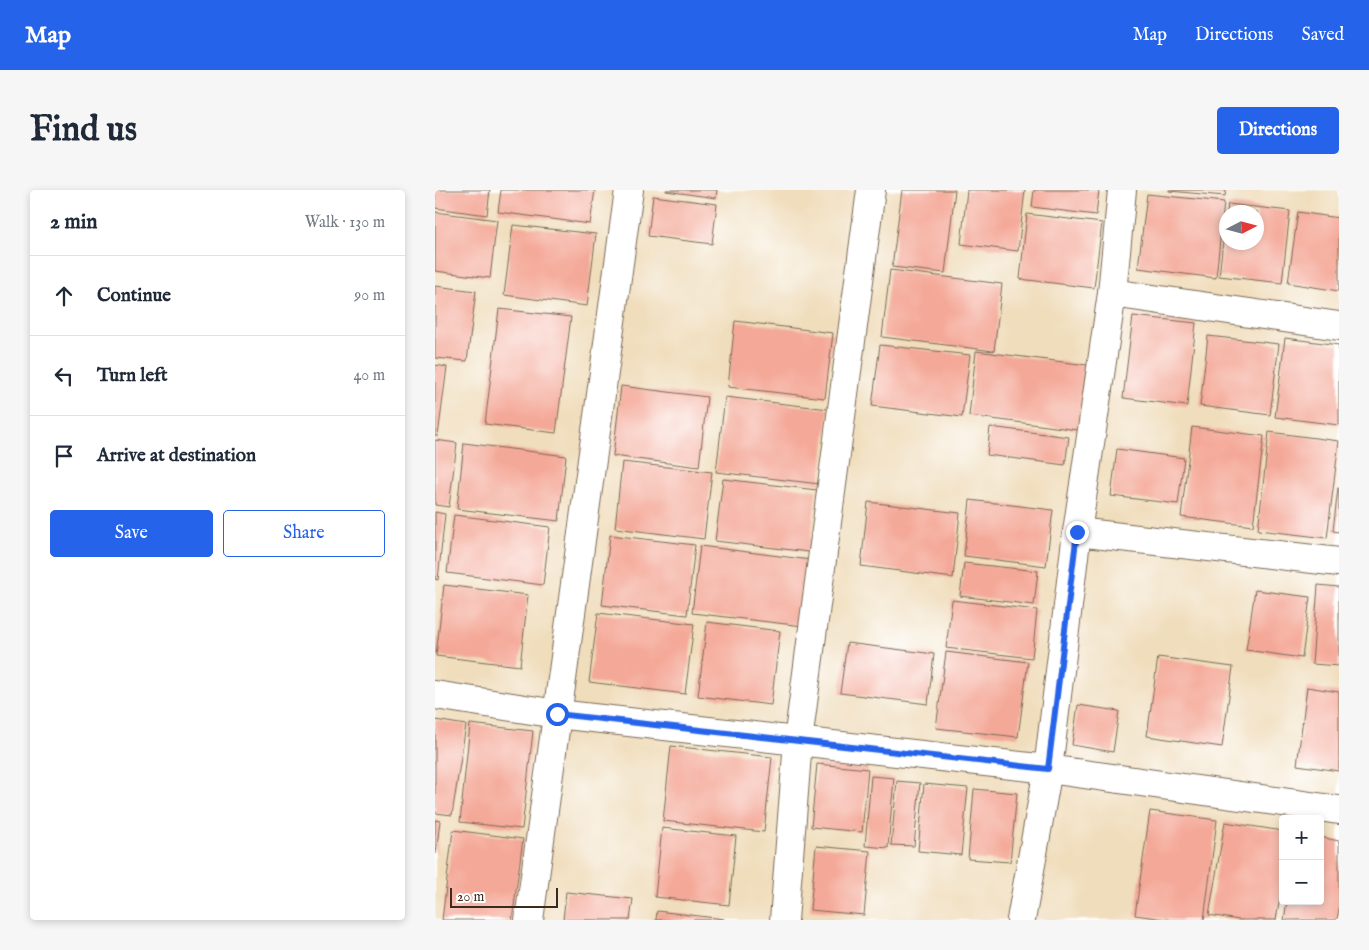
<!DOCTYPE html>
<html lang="en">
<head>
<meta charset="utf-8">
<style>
	:root { --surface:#fff; --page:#f6f6f7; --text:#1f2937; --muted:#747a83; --line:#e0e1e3; --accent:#2563eb }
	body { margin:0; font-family:"IM FELL English",serif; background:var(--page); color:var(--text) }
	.controls { position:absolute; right:15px; bottom:15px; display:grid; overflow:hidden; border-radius:5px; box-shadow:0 2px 8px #0003 }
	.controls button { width:45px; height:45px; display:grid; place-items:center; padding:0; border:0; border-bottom:1px solid var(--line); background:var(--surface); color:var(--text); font:25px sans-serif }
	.compass { position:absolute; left:784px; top:15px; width:45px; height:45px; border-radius:50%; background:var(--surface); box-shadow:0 2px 8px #0003; rotate:84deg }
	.scale { position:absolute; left:15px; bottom:12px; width:108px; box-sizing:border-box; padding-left:5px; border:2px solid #3b2a1e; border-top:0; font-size:14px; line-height:18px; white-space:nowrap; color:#3b2a1e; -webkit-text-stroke:4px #fff; paint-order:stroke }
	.stop { position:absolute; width:15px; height:15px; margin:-11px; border:4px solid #2563eb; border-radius:50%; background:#fff }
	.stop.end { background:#2563eb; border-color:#fff; box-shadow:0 1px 5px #0008 }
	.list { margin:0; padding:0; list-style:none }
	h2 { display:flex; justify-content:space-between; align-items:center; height:65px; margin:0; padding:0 20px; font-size:21px }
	h2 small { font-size:16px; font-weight:400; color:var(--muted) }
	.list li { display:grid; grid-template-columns:32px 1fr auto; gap:15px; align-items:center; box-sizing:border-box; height:80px; padding:0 20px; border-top:1px solid var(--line) }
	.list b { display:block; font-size:19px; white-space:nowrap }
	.list em { font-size:16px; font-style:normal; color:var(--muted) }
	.actions { display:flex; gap:10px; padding:15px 20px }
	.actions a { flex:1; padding:11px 0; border:1px solid var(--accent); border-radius:5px; text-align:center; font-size:18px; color:var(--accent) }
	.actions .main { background:var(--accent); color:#fff }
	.icon { flex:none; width:28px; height:28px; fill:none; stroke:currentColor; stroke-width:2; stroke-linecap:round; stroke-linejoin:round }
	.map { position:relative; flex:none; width:904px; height:730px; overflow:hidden; border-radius:5px }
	header { display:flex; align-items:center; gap:30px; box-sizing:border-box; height:70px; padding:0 25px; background:var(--accent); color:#fff }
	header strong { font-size:24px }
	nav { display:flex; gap:28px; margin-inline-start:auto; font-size:18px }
	.intro { display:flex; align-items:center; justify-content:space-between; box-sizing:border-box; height:120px; padding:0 30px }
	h1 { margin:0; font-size:35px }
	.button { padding:12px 22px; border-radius:5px; background:var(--accent); color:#fff; font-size:18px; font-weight:700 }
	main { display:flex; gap:30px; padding:0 30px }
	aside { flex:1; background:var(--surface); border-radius:5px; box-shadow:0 2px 8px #0003 }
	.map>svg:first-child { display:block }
	.building { fill:#f4a998 }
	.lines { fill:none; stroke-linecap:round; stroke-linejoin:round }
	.minor-casing { stroke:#7a6955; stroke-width:30 }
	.minor { stroke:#fff; stroke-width:28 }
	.route { stroke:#2563eb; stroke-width:6 }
</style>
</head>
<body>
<header>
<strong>Map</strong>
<nav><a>Map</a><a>Directions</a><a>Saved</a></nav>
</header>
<div class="intro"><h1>Find us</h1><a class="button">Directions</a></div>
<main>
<aside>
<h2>2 min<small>Walk · 130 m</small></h2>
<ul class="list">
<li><svg class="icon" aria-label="ahead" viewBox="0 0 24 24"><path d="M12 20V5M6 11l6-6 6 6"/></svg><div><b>Continue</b></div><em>90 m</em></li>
<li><svg class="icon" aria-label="left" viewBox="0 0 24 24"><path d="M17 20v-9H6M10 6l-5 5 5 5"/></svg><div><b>Turn left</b></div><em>40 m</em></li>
<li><svg class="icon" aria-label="arrive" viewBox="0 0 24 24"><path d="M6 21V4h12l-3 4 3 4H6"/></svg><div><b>Arrive at destination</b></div></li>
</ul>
<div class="actions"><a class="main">Save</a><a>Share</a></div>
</aside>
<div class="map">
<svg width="904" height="730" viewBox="0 0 904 730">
	<rect width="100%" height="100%" fill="#fff"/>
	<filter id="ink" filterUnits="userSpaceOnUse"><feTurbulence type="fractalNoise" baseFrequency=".02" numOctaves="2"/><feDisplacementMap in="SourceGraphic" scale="10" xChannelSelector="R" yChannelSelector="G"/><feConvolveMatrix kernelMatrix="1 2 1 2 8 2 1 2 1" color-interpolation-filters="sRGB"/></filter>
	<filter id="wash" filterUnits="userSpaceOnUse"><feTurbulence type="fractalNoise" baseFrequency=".0096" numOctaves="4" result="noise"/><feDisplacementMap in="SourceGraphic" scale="20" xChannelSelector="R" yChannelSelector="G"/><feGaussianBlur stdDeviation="1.12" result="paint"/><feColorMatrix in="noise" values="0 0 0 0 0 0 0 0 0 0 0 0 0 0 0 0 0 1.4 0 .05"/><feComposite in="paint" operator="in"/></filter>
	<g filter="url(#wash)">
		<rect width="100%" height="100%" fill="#f0ddbc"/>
		<g id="blocks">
			<g class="building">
				<polygon points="0,0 55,0 52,25 0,18"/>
				<polygon points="66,0 160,0 155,34 63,22"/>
				<polygon points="231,0 282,0 281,8 231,1"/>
				<polygon points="467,0 520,0 510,83 457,77"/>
				<polygon points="532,0 590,0 583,61 526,54"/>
				<polygon points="599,0 664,0 661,25 597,17"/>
				<polygon points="734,0 791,0 790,6 734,1"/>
				<polygon points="712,4 789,12 781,88 703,78"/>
				<polygon points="218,6 282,14 277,54 213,46"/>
				<polygon points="793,14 855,21 847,93 784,86 790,34 792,35 792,52 822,52 822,22 792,22"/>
				<polygon points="0,22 62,30 55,88 0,81"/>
				<polygon points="863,22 904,28 904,101 853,93"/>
				<polygon points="592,24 667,33 659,98 585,89"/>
				<polygon points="78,35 161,44 152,116 69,105"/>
				<polygon points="455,80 567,94 559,161 447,147"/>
				<polygon points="0,96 41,101 32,171 0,168"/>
				<polygon points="64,119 136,127 121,243 50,234"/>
				<polygon points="698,126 761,133 752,216 688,208"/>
				<polygon points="300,131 398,143 390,208 293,197"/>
				<polygon points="773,146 844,154 835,225 765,216"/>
				<polygon points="850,148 904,155 904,235 840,227"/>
				<polygon points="445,155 535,165 527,227 437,216"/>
				<polygon points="541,161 652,175 643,240 534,226"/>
				<polygon points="0,175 12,177 3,246 0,246"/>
				<polygon points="186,196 272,207 264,277 178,266"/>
				<polygon points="290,207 394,219 385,294 281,282"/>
				<polygon points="555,237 634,247 630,275 552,265"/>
				<polygon points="757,237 829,246 818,336 746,327"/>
				<polygon points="834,242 904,251 892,348 823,340"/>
				<polygon points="0,250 22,253 14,317 0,315"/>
				<polygon points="29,253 131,266 124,331 22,319"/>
				<polygon points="682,259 749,268 743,314 676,306"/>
				<polygon points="187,272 277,282 269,349 180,338"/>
				<polygon points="288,289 382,300 374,362 280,351"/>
				<polygon points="903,298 904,298 904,342 898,341"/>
				<polygon points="535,310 618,320 611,376 529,366"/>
				<polygon points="433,312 525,323 518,388 426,376"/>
				<polygon points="0,322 10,324 3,390 0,389"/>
				<polygon points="19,325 115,337 108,395 12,383"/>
				<polygon points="175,345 260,355 252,425 167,415"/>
				<polygon points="265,356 376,370 368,436 257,423"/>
				<polygon points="529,373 603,381 599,415 525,406"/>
				<polygon points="9,395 93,405 85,476 1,466"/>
				<polygon points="883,395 904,397 904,476 877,474"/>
				<polygon points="820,400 875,407 867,468 811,460"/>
				<polygon points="517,410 602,420 597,468 511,458"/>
				<polygon points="163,423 259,434 250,504 154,492"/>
				<polygon points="272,432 345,441 336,515 263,506"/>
				<polygon points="412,453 499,464 493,514 405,503"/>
				<polygon points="511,462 593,472 583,547 501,538"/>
				<polygon points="723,467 798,477 787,557 712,546"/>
				<polygon points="872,497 904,502 904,581 862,575"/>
				<polygon points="643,515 684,521 678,562 637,555"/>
				<polygon points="0,530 31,535 17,625 0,623"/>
				<polygon points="35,534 98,541 87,639 25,632"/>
				<polygon points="236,556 337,567 329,642 228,631"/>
				<polygon points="382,574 433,579 427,642 376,637"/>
				<polygon points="436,586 459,588 453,658 430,656"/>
				<polygon points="462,591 485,593 479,656 456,655"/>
				<polygon points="489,594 533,598 526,665 483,661"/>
				<polygon points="539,599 582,603 575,672 533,669"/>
				<polygon points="715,621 782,630 769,730 737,730 700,725"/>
				<polygon points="0,630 5,631 1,664 0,664"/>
				<polygon points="790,632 848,641 848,688 841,730 804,730 774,725"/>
				<polygon points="227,638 301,646 294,715 220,707"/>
				<polygon points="18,640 88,649 77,730 7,730"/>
				<polygon points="885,647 904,651 904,719 902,730 849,730 852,711 885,711"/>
				<polygon points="381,656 435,661 429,725 375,720"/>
				<polygon points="131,702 198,709 195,730 128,730"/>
				<polygon points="222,721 289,729 289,730 221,730"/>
			</g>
		</g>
	</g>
	<g filter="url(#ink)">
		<use href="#blocks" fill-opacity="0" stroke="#7a6955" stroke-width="1"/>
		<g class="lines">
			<g class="minor-casing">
				<g id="minor">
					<polyline points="677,103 904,136"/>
					<polyline points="642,342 904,372"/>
					<polyline points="0,505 122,524 613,579 904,620"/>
					<polyline points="94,730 194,0"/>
					<polyline points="349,730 363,551 436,0"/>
					<polyline points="586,730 613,579 642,342 677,103 687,0"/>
				</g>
			</g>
			<use href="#minor" class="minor"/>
		</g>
	</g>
	<g class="lines" filter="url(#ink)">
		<polyline class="route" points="122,524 613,579 642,342"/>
	</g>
</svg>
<div class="controls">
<button>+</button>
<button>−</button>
</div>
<svg class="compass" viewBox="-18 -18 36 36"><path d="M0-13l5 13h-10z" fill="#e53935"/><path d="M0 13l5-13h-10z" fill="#747a83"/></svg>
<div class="scale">20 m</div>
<div class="stop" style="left:122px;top:524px"></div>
<div class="stop end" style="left:642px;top:342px"></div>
</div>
</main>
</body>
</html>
